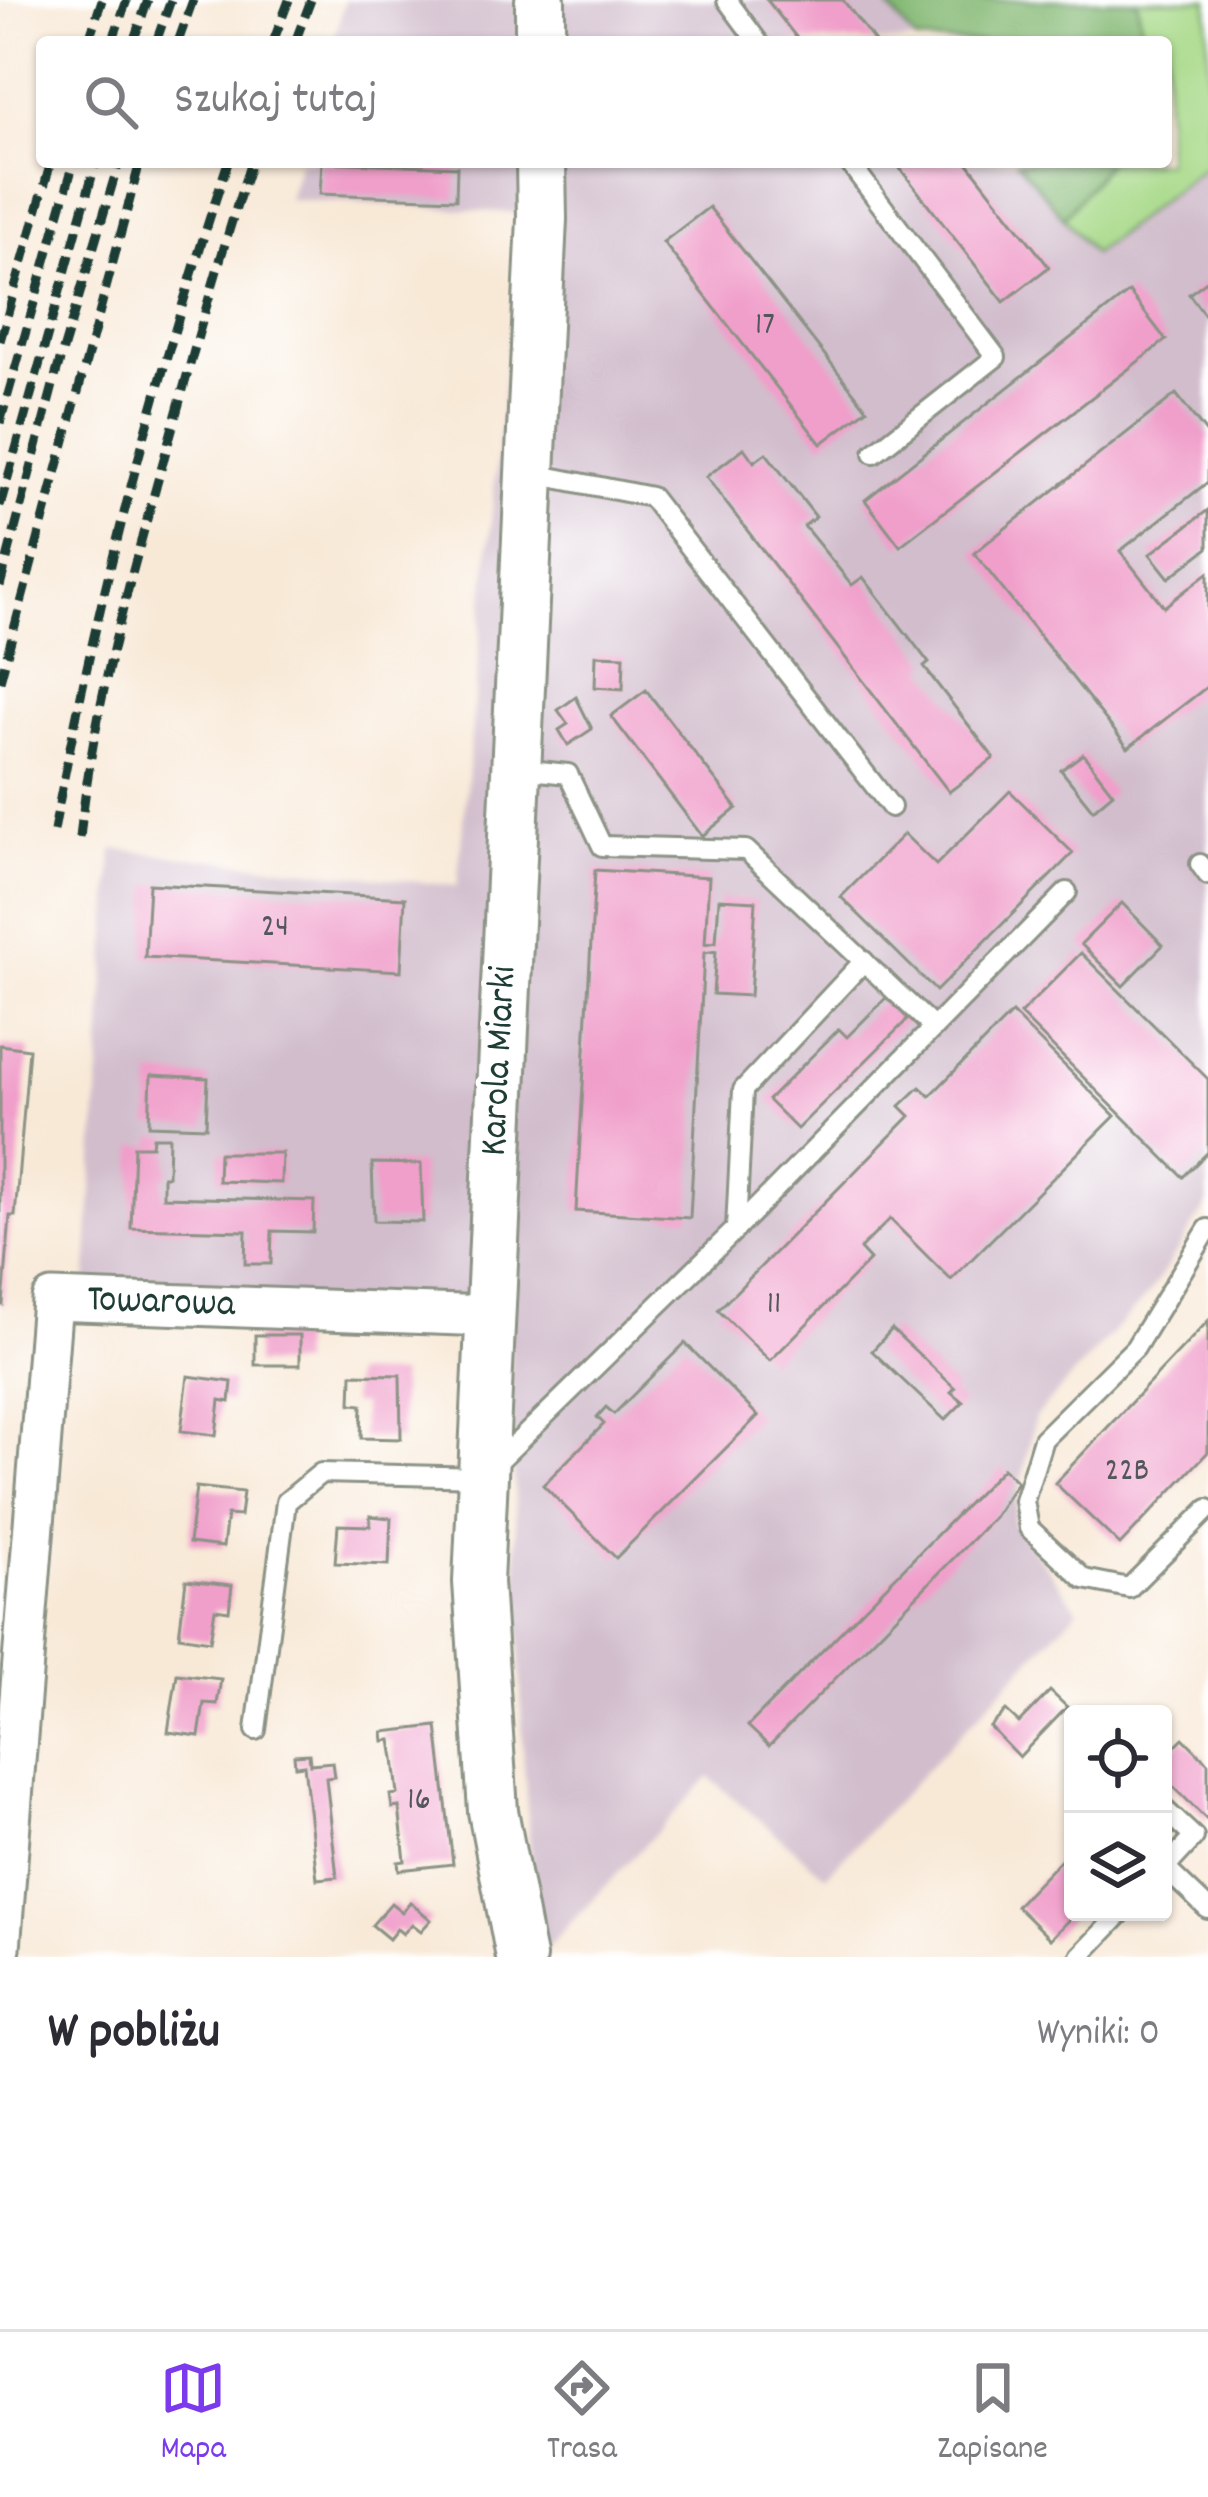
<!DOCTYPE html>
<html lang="pl">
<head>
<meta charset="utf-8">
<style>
	:root { --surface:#fff; --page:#f7f7f7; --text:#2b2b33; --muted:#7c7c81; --line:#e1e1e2; --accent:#7c3aed }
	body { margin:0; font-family:Dekko,sans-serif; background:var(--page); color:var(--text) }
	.controls { position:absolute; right:36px; bottom:36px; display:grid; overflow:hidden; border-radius:12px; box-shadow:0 3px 9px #0004 }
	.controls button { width:108px; height:108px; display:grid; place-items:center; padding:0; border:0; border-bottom:3px solid var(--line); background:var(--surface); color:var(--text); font:60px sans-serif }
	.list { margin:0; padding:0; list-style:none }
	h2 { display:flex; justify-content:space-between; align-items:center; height:156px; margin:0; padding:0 48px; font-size:51px }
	h2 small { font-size:39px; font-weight:400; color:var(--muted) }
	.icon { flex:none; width:66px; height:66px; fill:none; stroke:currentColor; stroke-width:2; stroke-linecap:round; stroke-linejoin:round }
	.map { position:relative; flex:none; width:1208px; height:1957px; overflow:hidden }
	.search { position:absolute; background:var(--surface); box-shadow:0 3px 9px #0004; left:36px; right:36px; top:36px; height:132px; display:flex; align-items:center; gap:30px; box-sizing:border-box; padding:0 42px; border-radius:12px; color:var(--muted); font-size:45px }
	.sheet { height:372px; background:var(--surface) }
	nav { display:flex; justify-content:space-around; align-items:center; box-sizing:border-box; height:168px; border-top:3px solid var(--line); background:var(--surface); font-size:33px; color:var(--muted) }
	nav a { display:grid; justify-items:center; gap:6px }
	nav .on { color:var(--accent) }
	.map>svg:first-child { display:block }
	.industrial { fill:#d1bdcc }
	.green { fill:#a7d988; stroke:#638b5e; stroke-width:3 }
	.forest { fill:#85b974; stroke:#527b54; stroke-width:3 }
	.building { fill:#f09fca }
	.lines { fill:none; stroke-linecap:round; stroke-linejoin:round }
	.service-casing { stroke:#8c9386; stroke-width:24 }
	.minor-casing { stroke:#8c9386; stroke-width:45 }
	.tertiary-casing { stroke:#8c9386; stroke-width:54 }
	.service { stroke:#fff; stroke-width:18 }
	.minor { stroke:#fff; stroke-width:39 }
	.tertiary { stroke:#fff; stroke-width:48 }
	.rail { stroke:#1f3d34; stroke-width:9; stroke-dasharray:18 9; stroke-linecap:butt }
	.labels { text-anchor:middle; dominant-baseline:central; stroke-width:10; stroke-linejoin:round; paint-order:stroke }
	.number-label { font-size:33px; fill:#53565a }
	.street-label { font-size:39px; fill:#1f3d34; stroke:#fff }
</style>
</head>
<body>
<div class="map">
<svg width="1208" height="1957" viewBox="0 0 1208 1957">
	<rect width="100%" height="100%" fill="#fff"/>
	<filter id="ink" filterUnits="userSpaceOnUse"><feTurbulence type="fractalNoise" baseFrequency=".00833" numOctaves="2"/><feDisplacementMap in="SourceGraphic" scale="24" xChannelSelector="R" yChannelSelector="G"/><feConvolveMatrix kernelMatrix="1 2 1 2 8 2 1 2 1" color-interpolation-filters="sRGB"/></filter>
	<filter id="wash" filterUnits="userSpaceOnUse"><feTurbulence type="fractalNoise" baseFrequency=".004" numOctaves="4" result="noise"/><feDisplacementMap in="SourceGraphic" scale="48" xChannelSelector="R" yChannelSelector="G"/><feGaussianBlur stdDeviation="2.7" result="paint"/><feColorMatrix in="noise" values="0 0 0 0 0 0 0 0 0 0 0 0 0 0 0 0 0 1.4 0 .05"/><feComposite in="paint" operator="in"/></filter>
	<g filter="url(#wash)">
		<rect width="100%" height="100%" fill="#f8e9d7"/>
		<g class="industrial">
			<polygon points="345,0 883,0 917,42 333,42"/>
			<polygon points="299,162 1017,162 1093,254 1205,167 1208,171 1208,1203 1152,1290 1035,1417 1013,1522 1078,1609 826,1876 709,1777 538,1957 523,1754 509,1316 86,1286 113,849 457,886 520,213 288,199"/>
		</g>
		<polygon class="green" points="1137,0 1208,0 1208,171 1204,167 1093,254 1064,218 1108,162 1166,162 1166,42 1144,42"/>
		<g class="forest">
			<polygon points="883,0 1137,0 1144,42 917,42"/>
			<polygon points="1017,162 1108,162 1064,218"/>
		</g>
		<g id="blocks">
			<g class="building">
				<polygon points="767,0 843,0 875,42 800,42"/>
				<polygon points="322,162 457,167 456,199 320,194"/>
				<polygon points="895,162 967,162 1049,267 1004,302"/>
				<polygon points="709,207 867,409 821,444 663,242"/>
				<polygon points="1208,280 1208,320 1189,294"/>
				<polygon points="1129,292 1166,340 900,546 865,500"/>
				<polygon points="1176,394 1208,435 1208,482 1120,551 1164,607 1208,573 1208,686 1128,748 974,553"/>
				<polygon points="744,448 754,462 766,453 816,517 804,526 852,585 863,577 929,663 924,667 994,758 949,792 706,477"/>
				<polygon points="1208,510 1208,548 1169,578 1150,554"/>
				<polygon points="596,655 624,656 623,689 595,687"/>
				<polygon points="646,690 737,808 702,836 611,716"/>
				<polygon points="576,697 592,729 568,745 559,730 568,724 558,710"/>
				<polygon points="1083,754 1113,793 1093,810 1061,770"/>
				<polygon points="1010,791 1073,853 936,991 841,897 904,834 936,865"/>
				<polygon points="595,870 709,877 705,944 716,942 719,899 756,901 750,996 713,994 716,951 704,953 690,1218 576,1211"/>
				<polygon points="149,884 405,898 401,971 145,957"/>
				<polygon points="1122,903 1163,945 1123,986 1081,944"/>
				<polygon points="1081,953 1208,1079 1208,1152 1183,1177 1020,1014"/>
				<polygon points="887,997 908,1019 797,1129 768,1100 839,1029 847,1037"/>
				<polygon points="1012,1013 1115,1116 951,1280 890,1219 860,1249 870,1260 770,1361 718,1310 910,1116 900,1106 920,1087 930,1096"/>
				<polygon points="0,1045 29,1049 15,1216 10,1216 3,1305 0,1305"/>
				<polygon points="151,1075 208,1078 206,1127 149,1125"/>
				<polygon points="153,1137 169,1137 168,1176 163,1176 163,1197 314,1201 313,1232 272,1231 271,1264 245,1264 246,1231 131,1228 134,1146 152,1146"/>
				<polygon points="219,1153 282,1153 281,1183 218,1181"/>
				<polygon points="372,1163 421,1164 423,1222 374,1221"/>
				<polygon points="1208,1321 1208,1452 1120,1545 1055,1483"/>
				<polygon points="892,1329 955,1388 951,1392 963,1402 945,1420 872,1351"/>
				<rect x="255" y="1335" width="45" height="30"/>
				<polygon points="685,1343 758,1416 616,1558 543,1485 604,1424 597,1417 606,1407 614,1414"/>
				<polygon points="352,1374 400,1375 401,1439 361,1438 362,1405 351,1404"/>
				<polygon points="188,1376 232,1382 230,1402 220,1400 216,1435 181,1431"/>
				<polygon points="1003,1468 1017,1482 994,1517 769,1746 748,1726"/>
				<polygon points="196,1487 243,1492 240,1516 227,1515 223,1547 189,1543"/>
				<polygon points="370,1516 391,1518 389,1565 335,1563 338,1525 370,1526"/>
				<polygon points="186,1580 232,1585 229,1611 215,1609 210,1641 179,1636"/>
				<polygon points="177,1674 221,1679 217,1704 204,1703 199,1736 168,1732"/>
				<polygon points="1050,1691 1067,1707 1019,1757 990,1727 1006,1711 1019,1723"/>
				<polygon points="437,1726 453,1864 399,1870 398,1862 405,1861 399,1807 392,1808 390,1795 398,1794 394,1759 391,1740 384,1741 383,1732"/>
				<polygon points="1183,1738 1208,1763 1208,1821 1163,1776 1163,1758"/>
				<polygon points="309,1754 310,1764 332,1762 334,1777 326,1778 337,1877 317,1879 304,1765 295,1766 294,1755"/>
				<polygon points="1073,1847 1076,1912 1050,1939 1016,1906"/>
				<polygon points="410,1902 431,1920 421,1931 412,1924 403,1934 397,1929 389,1939 372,1925 391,1903 402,1912"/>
			</g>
		</g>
	</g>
	<g filter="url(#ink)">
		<use href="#blocks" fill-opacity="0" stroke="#8c9386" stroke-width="3"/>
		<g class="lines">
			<g class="service-casing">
				<g id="service">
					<polyline points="727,0 758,42"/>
					<polyline points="849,162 996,357 874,453"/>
					<polyline points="535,474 651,497 891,807"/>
					<polyline points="520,769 568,774 602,846 746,850 933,1027"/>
					<polyline points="1200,864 1208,875"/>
					<polyline points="736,1229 743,1090 864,961"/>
					<polyline points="1208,1229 1135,1348 1043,1439 1024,1501 1029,1528 1084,1579 1129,1588 1208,1509"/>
					<polyline points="256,1730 286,1502 321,1473 482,1477 736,1229 1067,892"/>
					<polyline points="1163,1808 1194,1837 1165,1868 1208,1909"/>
					<polyline points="1080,1956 1122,1912"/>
				</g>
			</g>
			<g class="minor-casing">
				<polyline id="minor" points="0,1948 52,1300 489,1316"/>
			</g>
			<g class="tertiary-casing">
				<g id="tertiary">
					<polyline points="540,0 540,42"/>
					<polyline points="521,1957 493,1811 478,1582 542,219 541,162"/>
				</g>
			</g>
			<use href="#service" class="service"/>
			<use href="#minor" class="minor"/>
			<use href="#tertiary" class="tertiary"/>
			<g class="rail">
				<polyline points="88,42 102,0"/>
				<polyline points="112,42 127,0"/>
				<polyline points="133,42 148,0"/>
				<polyline points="156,42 171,0"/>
				<polyline points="178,42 193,0"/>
				<polyline points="273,42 289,0"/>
				<polyline points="295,42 311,0"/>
				<polyline points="0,341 51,162"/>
				<polyline points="0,423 74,162"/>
				<polyline points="0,506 96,162"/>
				<polyline points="0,586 56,374 119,162"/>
				<polyline points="0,681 140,162"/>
				<path d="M 54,831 C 95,605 155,381 228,162"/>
				<path d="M 80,838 C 93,709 128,587 163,462 C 191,361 218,261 251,162"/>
			</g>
		</g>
	</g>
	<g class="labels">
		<g class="number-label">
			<text x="765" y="326">17</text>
			<text x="275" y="928">24</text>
			<text x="774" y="1305">11</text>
			<text x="1127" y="1472">22B</text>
			<text x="419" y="1801">16</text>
		</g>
		<g class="street-label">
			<text transform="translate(501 1061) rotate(-87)">Karola Miarki</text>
			<text transform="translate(161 1304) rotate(2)">Towarowa</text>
		</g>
	</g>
</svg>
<div class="controls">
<button><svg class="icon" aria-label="locate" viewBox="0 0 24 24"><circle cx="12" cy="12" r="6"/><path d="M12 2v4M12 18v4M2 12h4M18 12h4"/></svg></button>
<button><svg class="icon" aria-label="layers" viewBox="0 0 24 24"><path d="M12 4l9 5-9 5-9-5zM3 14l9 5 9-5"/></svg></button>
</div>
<div class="search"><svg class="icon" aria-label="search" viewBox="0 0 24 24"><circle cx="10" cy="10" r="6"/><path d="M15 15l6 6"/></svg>Szukaj tutaj</div>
</div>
<section class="sheet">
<h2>W pobliżu<small>Wyniki: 0</small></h2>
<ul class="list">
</ul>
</section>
<nav>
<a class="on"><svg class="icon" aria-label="map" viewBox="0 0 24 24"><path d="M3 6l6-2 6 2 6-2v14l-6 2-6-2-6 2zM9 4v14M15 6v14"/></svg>Mapa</a>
<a><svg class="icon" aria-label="directions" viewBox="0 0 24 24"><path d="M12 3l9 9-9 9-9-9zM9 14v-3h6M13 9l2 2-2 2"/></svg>Trasa</a>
<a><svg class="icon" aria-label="saved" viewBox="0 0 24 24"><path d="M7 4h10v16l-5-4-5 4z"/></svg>Zapisane</a>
</nav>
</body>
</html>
